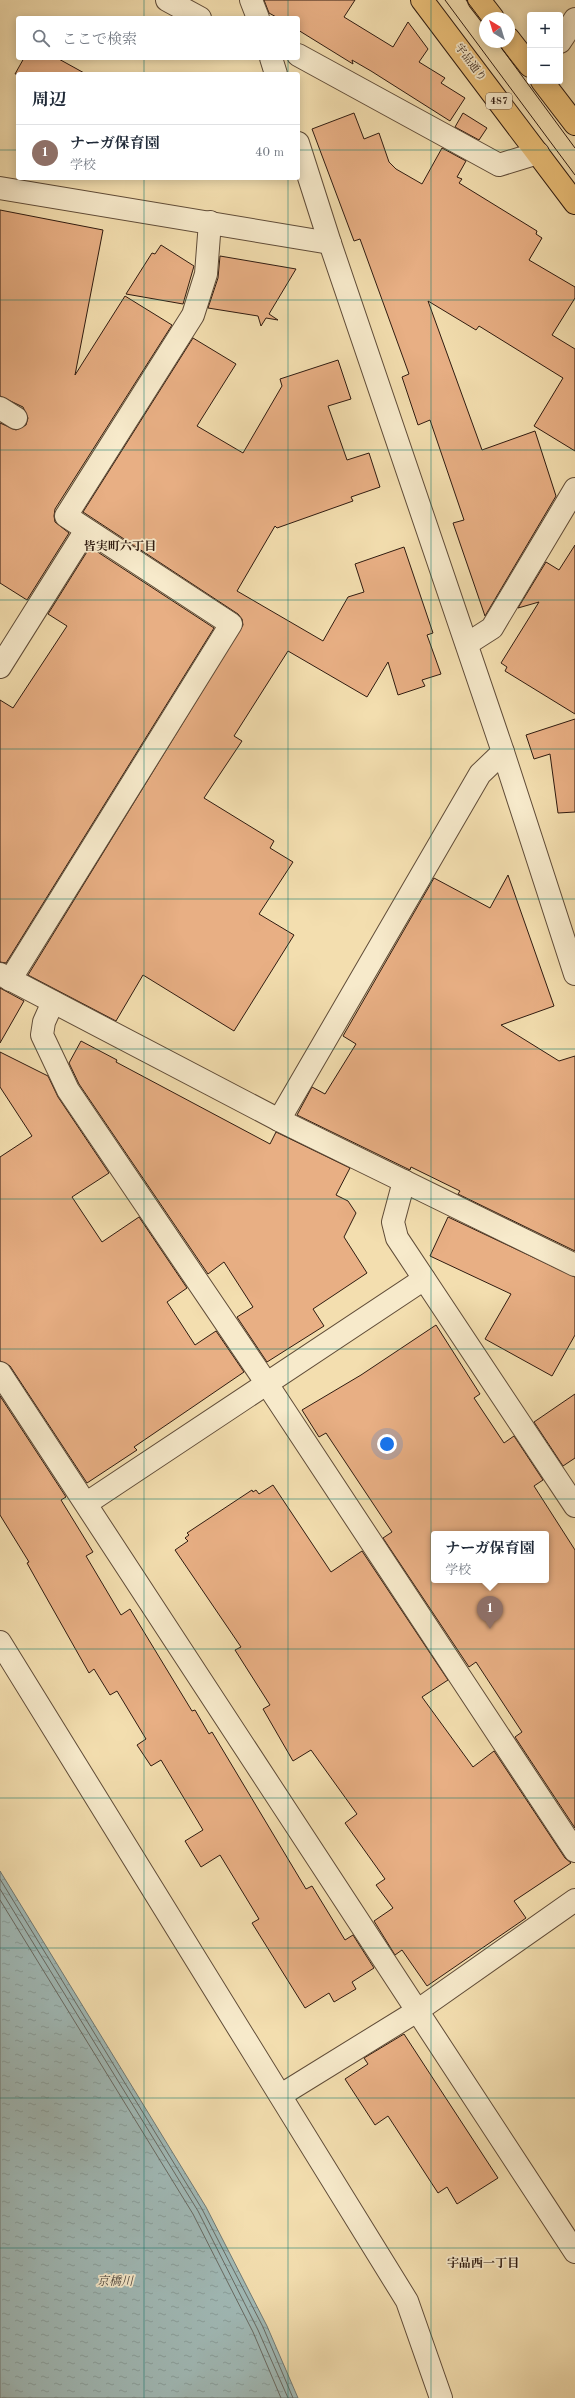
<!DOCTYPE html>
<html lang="ja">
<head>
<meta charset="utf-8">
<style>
	:root { --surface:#fff; --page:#f6f6f7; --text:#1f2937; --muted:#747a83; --line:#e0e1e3; --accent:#111827 }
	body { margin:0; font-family:"Old Standard TT","Noto Serif JP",serif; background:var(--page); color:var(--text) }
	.controls { position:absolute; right:12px; top:12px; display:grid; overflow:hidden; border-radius:4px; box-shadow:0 2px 10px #0003 }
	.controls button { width:36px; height:36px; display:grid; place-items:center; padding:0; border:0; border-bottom:1px solid var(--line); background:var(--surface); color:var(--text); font:20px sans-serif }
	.compass { position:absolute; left:479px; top:12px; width:36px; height:36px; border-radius:50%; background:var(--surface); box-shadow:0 2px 10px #0003; rotate:322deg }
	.you { position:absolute; left:387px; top:1444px; width:14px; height:14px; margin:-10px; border:3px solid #fff; border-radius:50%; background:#1a73e8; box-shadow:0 0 0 6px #1a73e833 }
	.badge { display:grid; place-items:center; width:26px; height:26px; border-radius:50%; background:var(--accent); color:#fff; font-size:13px; font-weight:700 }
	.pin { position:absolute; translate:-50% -33px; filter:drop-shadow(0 1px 2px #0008) }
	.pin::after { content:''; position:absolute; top:21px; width:14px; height:12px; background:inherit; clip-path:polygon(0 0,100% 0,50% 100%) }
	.popup { position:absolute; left:431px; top:1531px; width:118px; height:52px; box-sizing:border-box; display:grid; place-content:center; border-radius:4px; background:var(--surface); filter:drop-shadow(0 1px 3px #0005); font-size:13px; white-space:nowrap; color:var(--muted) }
	.popup b { font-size:15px; color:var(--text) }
	.popup::after { content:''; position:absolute; left:50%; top:100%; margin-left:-8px; border:8px solid transparent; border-top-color:var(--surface) }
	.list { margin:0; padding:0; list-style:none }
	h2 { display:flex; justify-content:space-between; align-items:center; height:52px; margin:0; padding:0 16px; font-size:17px }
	h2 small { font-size:13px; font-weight:400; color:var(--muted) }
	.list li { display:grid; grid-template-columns:26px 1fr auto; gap:12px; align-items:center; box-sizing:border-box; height:56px; padding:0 16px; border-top:1px solid var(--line) }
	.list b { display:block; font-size:15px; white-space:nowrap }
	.list p { margin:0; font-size:13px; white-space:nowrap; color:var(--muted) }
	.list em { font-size:13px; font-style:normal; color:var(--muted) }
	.icon { flex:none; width:22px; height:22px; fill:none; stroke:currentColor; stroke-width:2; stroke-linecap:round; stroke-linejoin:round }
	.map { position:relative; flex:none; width:575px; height:2398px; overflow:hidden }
	.search { position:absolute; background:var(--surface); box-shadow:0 2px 10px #0003; left:16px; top:16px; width:284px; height:44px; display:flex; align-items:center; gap:10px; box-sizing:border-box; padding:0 14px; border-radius:4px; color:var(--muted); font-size:15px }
	.panel { position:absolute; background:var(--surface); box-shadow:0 2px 10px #0003; left:16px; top:72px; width:284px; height:108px; border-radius:4px }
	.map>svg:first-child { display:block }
	.water { fill:url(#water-ripples); stroke:#737a74 }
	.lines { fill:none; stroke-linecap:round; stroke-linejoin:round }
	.shore { stroke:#686a63; stroke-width:1 }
	.building { fill:#e8af84; stroke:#2f1b10; fill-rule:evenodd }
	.minor-casing { stroke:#604c38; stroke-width:24 }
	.highway-casing { stroke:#2f1b10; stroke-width:24 }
	.minor { stroke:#f7eacb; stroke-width:22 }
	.highway { stroke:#eabf78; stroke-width:22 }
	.tram { stroke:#2f1b10; stroke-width:1 }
	.grid { fill:none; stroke:#0f766e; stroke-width:1; stroke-opacity:0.55 }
	.labels { text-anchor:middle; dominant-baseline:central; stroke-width:3.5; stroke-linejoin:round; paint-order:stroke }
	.shield { fill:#f7eacb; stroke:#6b5948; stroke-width:1 }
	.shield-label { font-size:10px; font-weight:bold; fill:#2f1b10 }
	.street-label { font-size:11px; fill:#2f1b10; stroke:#f7eacb }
	.neighbourhood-label { font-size:12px; font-weight:bold; fill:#2f1b10; stroke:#f7eacb }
	.water-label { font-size:12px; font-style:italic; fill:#514a42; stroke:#f7eacb }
</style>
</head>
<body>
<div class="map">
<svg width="575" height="2398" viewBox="0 0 575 2398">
	<defs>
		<pattern id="water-ripples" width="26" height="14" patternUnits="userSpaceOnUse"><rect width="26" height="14" fill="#a0b9b6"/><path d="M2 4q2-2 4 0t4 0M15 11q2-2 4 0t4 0" fill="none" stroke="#8a9e9b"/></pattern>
	</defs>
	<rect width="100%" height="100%" fill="#f3deaf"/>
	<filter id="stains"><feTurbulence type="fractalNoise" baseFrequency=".005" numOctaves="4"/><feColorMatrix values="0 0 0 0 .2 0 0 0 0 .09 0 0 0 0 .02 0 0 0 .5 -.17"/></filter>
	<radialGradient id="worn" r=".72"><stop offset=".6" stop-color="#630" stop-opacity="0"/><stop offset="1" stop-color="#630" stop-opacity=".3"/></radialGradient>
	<polygon class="water" points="0,1871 206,2207 267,2326 298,2398 0,2398"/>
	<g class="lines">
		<g class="shore">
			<polyline points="0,1879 202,2209 263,2327 293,2398"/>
			<polyline points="0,1889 198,2211 258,2330 288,2398"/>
			<polyline points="0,1900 193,2214 253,2332 281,2398"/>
		</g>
	</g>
	<g class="building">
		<polygon points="264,0 355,0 344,17 393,47 408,22 428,49 419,62 445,78 441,83 465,98 450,121 371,71 352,60 353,64 298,30 298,18 278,18 269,13"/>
		<polygon points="24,58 57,58 86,74 15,74"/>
		<polygon points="354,113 364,139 379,133 389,162 396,169 422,184 442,148 466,161 457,177 462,179 459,183 537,231 536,234 542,238 529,260 575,287 575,298 552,335 575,349 575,451 534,426 563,378 479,326 476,330 428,301 482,450 535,431 556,496 485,616 453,523 464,520 430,420 418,425 402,377 409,374 360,239 354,241 312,129"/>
		<polygon points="463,113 487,128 479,140 455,127"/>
		<polygon points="0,210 103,230 75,375 125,296 172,325 55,509 54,516 55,522 69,533 27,600 0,583 0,423 16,430 26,425 28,418 23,407 0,396"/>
		<polygon points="161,245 194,266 183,304 126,294 152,253 155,254"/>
		<polygon points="220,256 296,269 269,314 278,320 266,318 261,326 258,316 208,308 218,278"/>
		<polygon points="193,338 236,364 197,426 243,453 282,386 280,379 338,360 351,399 328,406 347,460 369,453 380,487 351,497 353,501 277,528 275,526 237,591 323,641 348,597 364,592 355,564 404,547 433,633 427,635 441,674 422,680 425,686 398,695 388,662 367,697 288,651 234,736 242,741 204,798 274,841 270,848 293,862 259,914 294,935 234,1031 143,975 116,1021 28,975 243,625 242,619 238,614 83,512"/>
		<polygon points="575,545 575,714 505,671 507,667 501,663 539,602 518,608 546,562 559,570"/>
		<polygon points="90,547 214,628 6,963 0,962 0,700 13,708 67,626 48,614"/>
		<polygon points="575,719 575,812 558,813 550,754 534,759 526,735"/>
		<polygon points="508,875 554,1006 501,1025 559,1061 575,1056 575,1251 458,1194 460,1191 411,1167 410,1170 297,1115 312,1087 325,1094 356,1044 343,1036 434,878 490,908"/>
		<polygon points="0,988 24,1001 0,1043"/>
		<polygon points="81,1041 117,1060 116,1062 270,1144 276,1132 350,1168 336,1195 348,1201 356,1213 344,1237 367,1273 313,1309 324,1326 267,1362 237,1317 253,1307 224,1262 208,1274 79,1084 69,1063"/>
		<polygon points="0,1052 48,1076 58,1097 109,1173 72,1197 102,1242 139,1217 187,1288 167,1302 195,1345 216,1331 244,1372 134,1447 137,1450 87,1483 10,1366 0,1361 0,1157 32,1136 0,1087"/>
		<polygon points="448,1217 575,1277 575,1335 552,1376 485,1339 511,1294 430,1256"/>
		<path d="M 436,1325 L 480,1394 L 474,1398 L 504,1443 L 514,1436 L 543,1480 L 534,1486 L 575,1550 L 575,1828 L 515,1737 L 522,1732 L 476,1662 L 469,1667 L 383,1538 L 392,1532 L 326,1433 L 319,1437 L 302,1410 L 361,1375 ZM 434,1534 L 546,1534 L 546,1580 L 434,1580 Z"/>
		<polygon points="575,1394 575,1458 563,1466 534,1422"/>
		<polygon points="0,1396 66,1497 61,1500 93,1552 86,1556 121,1615 130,1609 192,1711 195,1710 209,1734 212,1732 306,1889 312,1886 345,1940 353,1935 374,1968 352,1982 356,1989 334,2002 329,1993 305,2008 252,1923 259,1919 220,1855 201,1867 185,1841 203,1830 161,1760 151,1766 137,1745 146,1739 117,1691 110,1695 94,1669 89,1673 41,1588 27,1563 29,1562 0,1515"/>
		<polygon points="273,1485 331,1572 362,1551 448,1680 422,1697 473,1767 494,1751 565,1858 571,1863 514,1901 526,1918 427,1986 402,1950 395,1955 374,1921 393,1908 376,1885 385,1879 345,1823 357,1814 311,1750 293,1761 263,1709 270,1705 235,1650 241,1647 175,1550 188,1541 185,1538 189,1535 187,1533 196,1527 252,1490 253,1492 256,1490 259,1494"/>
		<polygon points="404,2034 498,2178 457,2204 447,2187 438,2193 388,2116 375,2125 345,2079 368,2064 364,2058"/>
	</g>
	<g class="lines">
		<g class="minor-casing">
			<g id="minor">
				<polyline points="167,0 200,18"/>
				<polyline points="251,0 258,18"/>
				<polyline points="560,42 575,19"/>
				<polyline points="298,55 499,165 538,153"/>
				<polyline points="271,58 276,74"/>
				<polyline points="298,143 330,243 503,752 575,974"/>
				<polyline points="0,188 330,243"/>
				<polyline points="0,408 16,418"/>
				<polyline points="467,644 492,628 575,489"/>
				<polyline points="0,667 86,530"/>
				<polyline points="0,974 279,1120 575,1265"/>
				<polyline points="10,980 231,624 66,516 193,315 206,274 210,222"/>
				<polyline points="53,1002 44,1022 42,1035 68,1090 267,1384 575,1851"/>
				<polyline points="279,1120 480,774 503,752"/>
				<polyline points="404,1181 393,1222 397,1238 575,1506"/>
				<polyline points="0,1373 575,2252"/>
				<polyline points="87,1503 424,1279"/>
				<polyline points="0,1642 407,2301 441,2398"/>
				<polyline points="281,2095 417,2011 575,1900"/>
			</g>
		</g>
		<g class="highway-casing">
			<g id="highway">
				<polyline points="422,0 575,203"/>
				<polyline points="479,0 493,18"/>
				<polyline points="509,39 530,66"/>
				<polyline points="542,81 575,124"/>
			</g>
		</g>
		<use href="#minor" class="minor"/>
		<use href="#highway" class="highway"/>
		<g class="tram">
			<polyline points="445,0 575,175"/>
			<polyline points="466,0 485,25"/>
			<polyline points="497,42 575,148"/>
		</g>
	</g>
	<path class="grid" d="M 144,0 L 144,18M 288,0 L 288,18M 431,0 L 431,2398M 144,58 L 144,74M 288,58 L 288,74M 0,150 L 18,150M 298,150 L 575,150M 144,178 L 144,2398M 288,178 L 288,2398M 0,300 L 575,300M 0,450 L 575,450M 0,600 L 575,600M 0,749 L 575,749M 0,899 L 575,899M 0,1049 L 575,1049M 0,1199 L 575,1199M 0,1349 L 575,1349M 0,1499 L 575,1499M 0,1649 L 575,1649M 0,1798 L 575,1798M 0,1948 L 575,1948M 0,2098 L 575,2098M 0,2248 L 575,2248"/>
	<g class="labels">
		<rect class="shield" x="486" y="93" width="26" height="16" rx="3"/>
		<g class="shield-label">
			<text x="499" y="101">487</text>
		</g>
		<g class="street-label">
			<text transform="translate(470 63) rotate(53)">宇品通り</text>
		</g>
		<g class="neighbourhood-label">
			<text x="120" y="547">皆実町六丁目</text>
			<text x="483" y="2264">宇品西一丁目</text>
		</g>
		<g class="water-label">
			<text x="115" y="2282">京橋川</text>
		</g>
	</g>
	<rect width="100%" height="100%" filter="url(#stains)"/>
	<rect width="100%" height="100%" fill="url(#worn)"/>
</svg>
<div class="controls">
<button>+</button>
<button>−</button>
</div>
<svg class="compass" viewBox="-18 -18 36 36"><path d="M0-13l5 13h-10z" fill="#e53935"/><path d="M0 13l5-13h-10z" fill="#747a83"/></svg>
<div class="you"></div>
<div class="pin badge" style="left:490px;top:1629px;background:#8d6e63">1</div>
<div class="popup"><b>ナーガ保育園</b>学校</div>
<div class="search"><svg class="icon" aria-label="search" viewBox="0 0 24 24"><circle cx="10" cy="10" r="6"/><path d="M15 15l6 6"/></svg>ここで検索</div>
<section class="panel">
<h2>周辺<small></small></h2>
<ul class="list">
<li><span class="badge" style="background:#8d6e63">1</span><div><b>ナーガ保育園</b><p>学校</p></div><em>40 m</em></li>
</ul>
</section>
</div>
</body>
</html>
